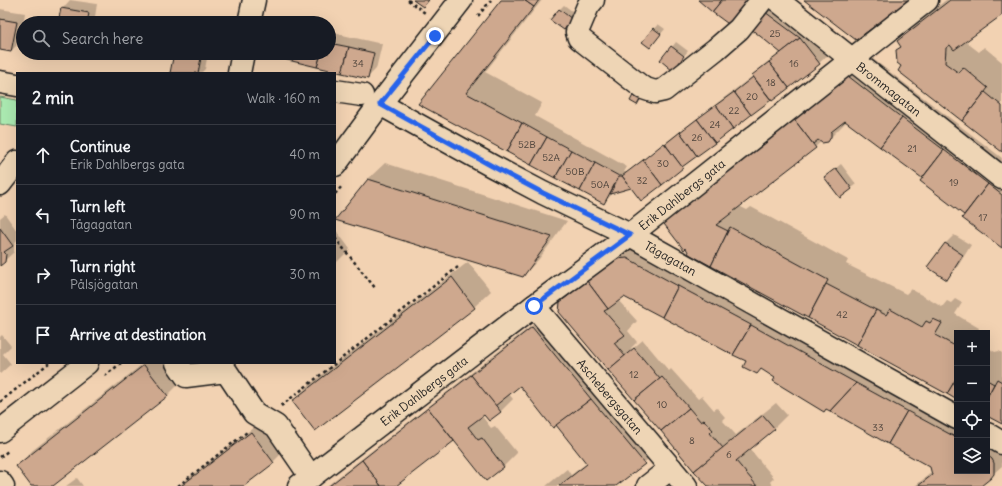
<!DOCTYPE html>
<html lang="en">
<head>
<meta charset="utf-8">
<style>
	:root { --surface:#171b24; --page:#242831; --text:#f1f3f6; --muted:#9ea1a6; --line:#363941 }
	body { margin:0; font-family:Delius,sans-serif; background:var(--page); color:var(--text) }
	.controls { position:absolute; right:12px; bottom:12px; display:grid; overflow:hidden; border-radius:0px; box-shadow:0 4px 16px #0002 }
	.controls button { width:36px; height:36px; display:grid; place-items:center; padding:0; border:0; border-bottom:1px solid var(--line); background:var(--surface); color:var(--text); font:20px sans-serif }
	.stop { position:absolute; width:12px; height:12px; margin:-9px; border:3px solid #2563eb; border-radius:50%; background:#fff }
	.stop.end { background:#2563eb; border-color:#fff; box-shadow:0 1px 4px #0008 }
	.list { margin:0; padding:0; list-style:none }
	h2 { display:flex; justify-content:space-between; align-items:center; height:52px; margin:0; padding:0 16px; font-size:17px }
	h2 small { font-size:13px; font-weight:400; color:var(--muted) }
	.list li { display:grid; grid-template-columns:26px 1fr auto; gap:12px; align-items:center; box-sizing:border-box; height:60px; padding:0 16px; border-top:1px solid var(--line) }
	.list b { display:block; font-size:15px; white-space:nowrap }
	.list p { margin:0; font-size:13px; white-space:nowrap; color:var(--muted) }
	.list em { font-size:13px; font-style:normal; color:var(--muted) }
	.icon { flex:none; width:22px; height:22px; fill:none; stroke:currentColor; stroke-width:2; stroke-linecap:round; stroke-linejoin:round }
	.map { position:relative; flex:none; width:1002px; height:486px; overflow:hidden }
	.search { position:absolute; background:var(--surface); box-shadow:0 4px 16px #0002; left:16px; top:16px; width:320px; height:44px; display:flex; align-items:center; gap:10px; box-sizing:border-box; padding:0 14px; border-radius:22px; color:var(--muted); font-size:15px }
	.panel { position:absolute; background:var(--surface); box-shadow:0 4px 16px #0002; left:16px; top:72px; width:320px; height:292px; border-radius:0px }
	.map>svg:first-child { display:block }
	.green { fill:#abeab1; stroke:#648366 }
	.shadow { fill:#0003 }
	.building { fill:#cea88e; stroke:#1c1c1c }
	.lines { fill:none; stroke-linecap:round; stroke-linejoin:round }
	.minor-casing { stroke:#1c1c1c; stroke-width:25 }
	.path { stroke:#1c1c1c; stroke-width:2.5; stroke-dasharray:3 3; stroke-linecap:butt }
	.minor { stroke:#eed5b5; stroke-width:22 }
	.route { stroke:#2563eb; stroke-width:5 }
	.labels { text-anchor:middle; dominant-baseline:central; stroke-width:3.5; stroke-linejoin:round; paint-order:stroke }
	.number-label { font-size:10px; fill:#483f38 }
	.street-label { font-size:12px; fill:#1c1c1c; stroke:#eed5b5 }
</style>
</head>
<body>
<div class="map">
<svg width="1002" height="486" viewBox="0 0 1002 486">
	<rect width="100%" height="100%" fill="#f2d2b2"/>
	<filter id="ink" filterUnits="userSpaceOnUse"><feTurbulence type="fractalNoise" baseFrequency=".025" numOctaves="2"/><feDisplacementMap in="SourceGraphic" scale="8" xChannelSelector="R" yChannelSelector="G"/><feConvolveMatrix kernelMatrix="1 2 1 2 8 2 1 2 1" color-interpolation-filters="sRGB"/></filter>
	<g filter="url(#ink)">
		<polygon class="green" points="0,97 17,100 17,127 0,124"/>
		<g class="shadow">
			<polygon points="70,0 97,4 94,23 59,23 62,9"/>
			<polygon points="502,0 542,0 485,72 542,103 535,116 627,167 624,172 627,172 754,75 762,66 781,52 752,28 775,4 809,29 828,55 819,63 714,142 641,199 631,186 614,192 604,203 419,104"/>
			<polygon points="946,0 1002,0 1002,13 966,40 966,42 979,52 984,47 1002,62 1002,151 899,71 903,66 897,50 901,46 899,41 919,21"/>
			<polygon points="564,5 576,14 564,29 559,10"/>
			<polygon points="0,9 25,13 20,42 11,51 0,49"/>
			<polygon points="283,21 292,23 280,23"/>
			<polygon points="658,24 665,29 650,47 644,42"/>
			<polygon points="329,32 382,44 376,69 367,78 268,53 329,53"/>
			<polygon points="676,42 688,51 673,69 662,60"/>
			<polygon points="39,53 51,53 50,55"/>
			<polygon points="175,53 208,53 205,69 201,73 171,73"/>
			<polygon points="869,56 1002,158 1002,247 966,215 921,180 923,178 847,121 827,141 822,141 815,147 739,206 747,210 751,207 848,260 846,264 906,294 911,289 942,307 947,301 951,303 955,299 962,303 955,314 979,328 977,333 957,333 957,398 690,253 687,247 663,220"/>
			<polygon points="385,163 567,221 539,259 523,276 368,179"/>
			<polygon points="841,164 856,184 841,196 830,173"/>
			<polygon points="5,214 17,231 17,240 14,244 14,252 0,265 0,218"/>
			<polygon points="335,229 350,249 335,264"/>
			<polygon points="954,235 971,245 956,269 947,278 945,244"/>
			<polygon points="630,246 957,413 957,471 987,471 987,430 1002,438 1002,466 979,486 915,486 932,472 931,467 747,361 624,295 618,300 637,321 628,331 637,342 631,348 632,349 643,340 669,371 671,369 698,399 702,396 714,410 717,408 725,417 722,420 736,435 776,403 787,415 774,428 750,449 774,478 770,482 773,486 709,486 561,303 575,289"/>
			<polygon points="468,262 491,291 474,307 315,430 293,401 309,385"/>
			<polygon points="549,312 657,450 644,463 615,486 546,486 567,469 571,475 587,463 561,422 521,384 509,394 513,399 500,412 485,414 482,416 491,428 495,426 517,453 504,466 486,480 454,440 394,486 327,486"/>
			<polygon points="2,335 11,346 3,354 11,364 0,374 0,337"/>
			<polygon points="987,347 995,352 999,351 1002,353 1002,423 987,415"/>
			<polygon points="144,363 172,363 184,379 168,395 51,486 33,486 17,466 33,450"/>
			<polygon points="267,417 289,446 273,462 242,486 178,486"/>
			<polygon points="77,478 83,486 66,486"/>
		</g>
		<g class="building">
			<polygon points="413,0 429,0 423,7"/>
			<polygon points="501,0 524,0 534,7 466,93 522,123 507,152 418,104"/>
			<polygon points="524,0 539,0 534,7"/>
			<polygon points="698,0 722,0 712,12"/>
			<polygon points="722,0 744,0 748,3 731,26 712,12"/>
			<polygon points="804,0 910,0 856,40"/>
			<polygon points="950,0 1002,0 1002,15 954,50 950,45 946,48 945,63 959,73 963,67 988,88 962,121 898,71 901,66 897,63 896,50 901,47 897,41"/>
			<polygon points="61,8 89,13 87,23 58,23"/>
			<polygon points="559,9 572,19 564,30 550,20"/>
			<polygon points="765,12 800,38 781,53 750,28"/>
			<polygon points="0,19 17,22 11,52 0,50"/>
			<polygon points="653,28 661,34 650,48 642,42"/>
			<polygon points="800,38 820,64 789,88 769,62"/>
			<polygon points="329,43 349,47 342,73 317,67 321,53 329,53"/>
			<polygon points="671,46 684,56 673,71 660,60"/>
			<polygon points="349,47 374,53 368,79 342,73"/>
			<polygon points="174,53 202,53 198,73 170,73"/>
			<polygon points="267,53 294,53 292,61 267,55"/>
			<polygon points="294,53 321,53 317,67 292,61"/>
			<polygon points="769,62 789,88 772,101 752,75"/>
			<polygon points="848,76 902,118 880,147 845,121 831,132 831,137 828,142 822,143 818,140 813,144 793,118"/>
			<polygon points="753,77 771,100 751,115 734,92"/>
			<polygon points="637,88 644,92 637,105 630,101"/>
			<polygon points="734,92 751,115 733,129 716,105"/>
			<polygon points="985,92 1002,106 1002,152 962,121"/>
			<polygon points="716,105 733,129 715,143 697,119"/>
			<polygon points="793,118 816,148 716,225 728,231 711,266 689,254 686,248 684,250 661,220"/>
			<polygon points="902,118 944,150 922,178 880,147"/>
			<polygon points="697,119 715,143 697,156 680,132"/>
			<polygon points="522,123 547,137 531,165 507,152"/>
			<polygon points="680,132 697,156 682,167 665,144"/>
			<polygon points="547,137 571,150 555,178 531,165"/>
			<polygon points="664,143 683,168 662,185 643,160"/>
			<polygon points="571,150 595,163 580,191 555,178"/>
			<polygon points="944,150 988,184 964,215 920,181"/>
			<polygon points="643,160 662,185 641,201 622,176"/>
			<polygon points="595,163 619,176 604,204 580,191"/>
			<polygon points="836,168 852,189 840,198 824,177"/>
			<polygon points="619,176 622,176 631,188 610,194"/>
			<polygon points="368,179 410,192 552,237 523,277 335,220"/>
			<polygon points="988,184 1002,195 1002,248 962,218"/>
			<polygon points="730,227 828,280 808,318 711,266"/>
			<polygon points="0,228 13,246 4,252 6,254 5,262 0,266"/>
			<polygon points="945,243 963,255 947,280 927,267"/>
			<polygon points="627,258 678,286 662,317 624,297 608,309 587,281 616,259"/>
			<polygon points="452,277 475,308 315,431 292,401"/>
			<polygon points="587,281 608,309 604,311 625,335 614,343 625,356 608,370 559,312 560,302"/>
			<polygon points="826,284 876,310 857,345 808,318"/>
			<polygon points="678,286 751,325 733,355 662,317"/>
			<polygon points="890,309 922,327 926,321 930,323 933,319 942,323 935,335 957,347 957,377 947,394 857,345 876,310 886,315"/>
			<polygon points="751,325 771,336 856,383 830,411 826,409 824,412 773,381 775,378 761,369 757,374 743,367 746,361 733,355"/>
			<polygon points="532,327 591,399 553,428 520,386 495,406 471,375"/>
			<polygon points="634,348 660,379 634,400 608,370"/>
			<polygon points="144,365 168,396 53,486 31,486 16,466"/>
			<polygon points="471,375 501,412 489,421 484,415 468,427 478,440 482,438 504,467 486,481 428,408"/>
			<polygon points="662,377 689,408 661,431 634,400"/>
			<polygon points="957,377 957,400 947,394"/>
			<polygon points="997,379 1002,382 1002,424 987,416 987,397"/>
			<polygon points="987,380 994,384 987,397"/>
			<polygon points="856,383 907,411 888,444 830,411"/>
			<polygon points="591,399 645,464 616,486 559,486 587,464 556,425"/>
			<polygon points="428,408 454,441 396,486 381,486 362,460"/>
			<polygon points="689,408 701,422 704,420 713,430 710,433 723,448 694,471 661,431"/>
			<polygon points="907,411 957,438 957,471 987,471 987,455 992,459 994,463 994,474 991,478 981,486 918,486 932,475 930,467 888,444"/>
			<polygon points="763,415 775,429 736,461 757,486 708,486 694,471"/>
			<polygon points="251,432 274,463 244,486 181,486"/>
			<polygon points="362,460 381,486 329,486"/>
		</g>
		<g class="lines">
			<g class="minor-casing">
				<g id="minor">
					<polyline points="593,0 588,6 577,32 579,38 643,88 655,92 664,90 716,49 739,29 762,0"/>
					<path id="s1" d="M 777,0 L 1002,178"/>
					<polyline points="249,23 254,0"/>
					<polyline points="239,73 243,53"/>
					<polyline points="0,82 17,85"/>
					<polyline points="335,91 362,95"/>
					<path id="s2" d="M 380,104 L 492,166 L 543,193 L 630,235 L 957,418"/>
					<polyline points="335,165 380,104 461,0"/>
					<polyline points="0,184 17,162"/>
					<path id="s3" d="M 534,306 L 686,486"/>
					<polyline points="177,363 186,376 226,371 254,413 276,426 311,477"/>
					<polyline points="0,431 87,363"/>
					<polyline points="987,434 1002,443"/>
					<polyline points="0,482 3,486"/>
					<path id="s4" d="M 299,486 L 534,306 L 630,235 L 927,0"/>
					<polyline points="648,486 671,468"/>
				</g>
			</g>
			<g class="path">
				<polyline points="408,0 425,13"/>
				<polyline points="478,16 491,0"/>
				<polyline points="335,194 343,185"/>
				<polyline points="335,238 376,289"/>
				<polyline points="105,376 121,363"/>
				<polyline points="0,402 49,363"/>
				<polyline points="281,406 458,267"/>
				<polyline points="0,457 8,451"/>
				<polyline points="178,486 247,432"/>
			</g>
			<use href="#minor" class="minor"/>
		</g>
	</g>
	<g class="lines" filter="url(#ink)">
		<polyline class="route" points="435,36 380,104 492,166 543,193 630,235 534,306"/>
	</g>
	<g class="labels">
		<g class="number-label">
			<text x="775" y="33">25</text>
			<text x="358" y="63">34</text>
			<text x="794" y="63">16</text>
			<text x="771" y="82">18</text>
			<text x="752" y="96">20</text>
			<text x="734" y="110">22</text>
			<text x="715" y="124">24</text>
			<text x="697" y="137">26</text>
			<text x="527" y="144">52B</text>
			<text x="912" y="148">21</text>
			<text x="551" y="157">52A</text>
			<text x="663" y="163">30</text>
			<text x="575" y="171">50B</text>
			<text x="642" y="180">32</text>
			<text x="954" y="182">19</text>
			<text x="600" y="184">50A</text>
			<text x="983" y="217">17</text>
			<text x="842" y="314">42</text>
			<text x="634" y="374">12</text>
			<text x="662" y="404">10</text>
			<text x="878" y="427">33</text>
			<text x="692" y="440">8</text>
			<text x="729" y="454">6</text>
		</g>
		<g class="street-label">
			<text stroke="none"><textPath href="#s1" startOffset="143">Brommagatan</textPath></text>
			<text stroke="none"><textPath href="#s4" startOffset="481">Erik Dahlbergs gata</textPath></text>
			<text stroke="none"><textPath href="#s2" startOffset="329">Tågagatan</textPath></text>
			<text stroke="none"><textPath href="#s4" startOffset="157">Erik Dahlbergs gata</textPath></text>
			<text stroke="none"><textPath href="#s3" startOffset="118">Aschebergsgatan</textPath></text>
		</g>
	</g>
</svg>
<div class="controls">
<button>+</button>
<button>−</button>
<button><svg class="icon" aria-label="locate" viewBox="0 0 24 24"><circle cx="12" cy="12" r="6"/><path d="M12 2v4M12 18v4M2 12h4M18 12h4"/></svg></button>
<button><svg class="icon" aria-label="layers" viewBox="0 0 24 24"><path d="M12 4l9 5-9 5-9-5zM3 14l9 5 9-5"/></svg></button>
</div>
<div class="stop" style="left:534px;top:306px"></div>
<div class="stop end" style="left:435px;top:36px"></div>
<div class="search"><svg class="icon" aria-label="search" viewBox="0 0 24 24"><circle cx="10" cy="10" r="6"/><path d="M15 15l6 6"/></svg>Search here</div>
<section class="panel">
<h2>2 min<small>Walk · 160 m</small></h2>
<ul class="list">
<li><svg class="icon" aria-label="ahead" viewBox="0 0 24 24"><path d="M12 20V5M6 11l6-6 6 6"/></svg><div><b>Continue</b><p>Erik Dahlbergs gata</p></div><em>40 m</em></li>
<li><svg class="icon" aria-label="left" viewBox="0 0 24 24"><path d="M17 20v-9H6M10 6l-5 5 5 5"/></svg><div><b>Turn left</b><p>Tågagatan</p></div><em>90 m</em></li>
<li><svg class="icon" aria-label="right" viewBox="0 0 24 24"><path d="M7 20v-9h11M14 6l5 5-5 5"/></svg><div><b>Turn right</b><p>Pålsjögatan</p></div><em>30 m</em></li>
<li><svg class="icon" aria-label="arrive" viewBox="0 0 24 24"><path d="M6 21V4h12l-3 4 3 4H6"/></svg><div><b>Arrive at destination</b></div></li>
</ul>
</section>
</div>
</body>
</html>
